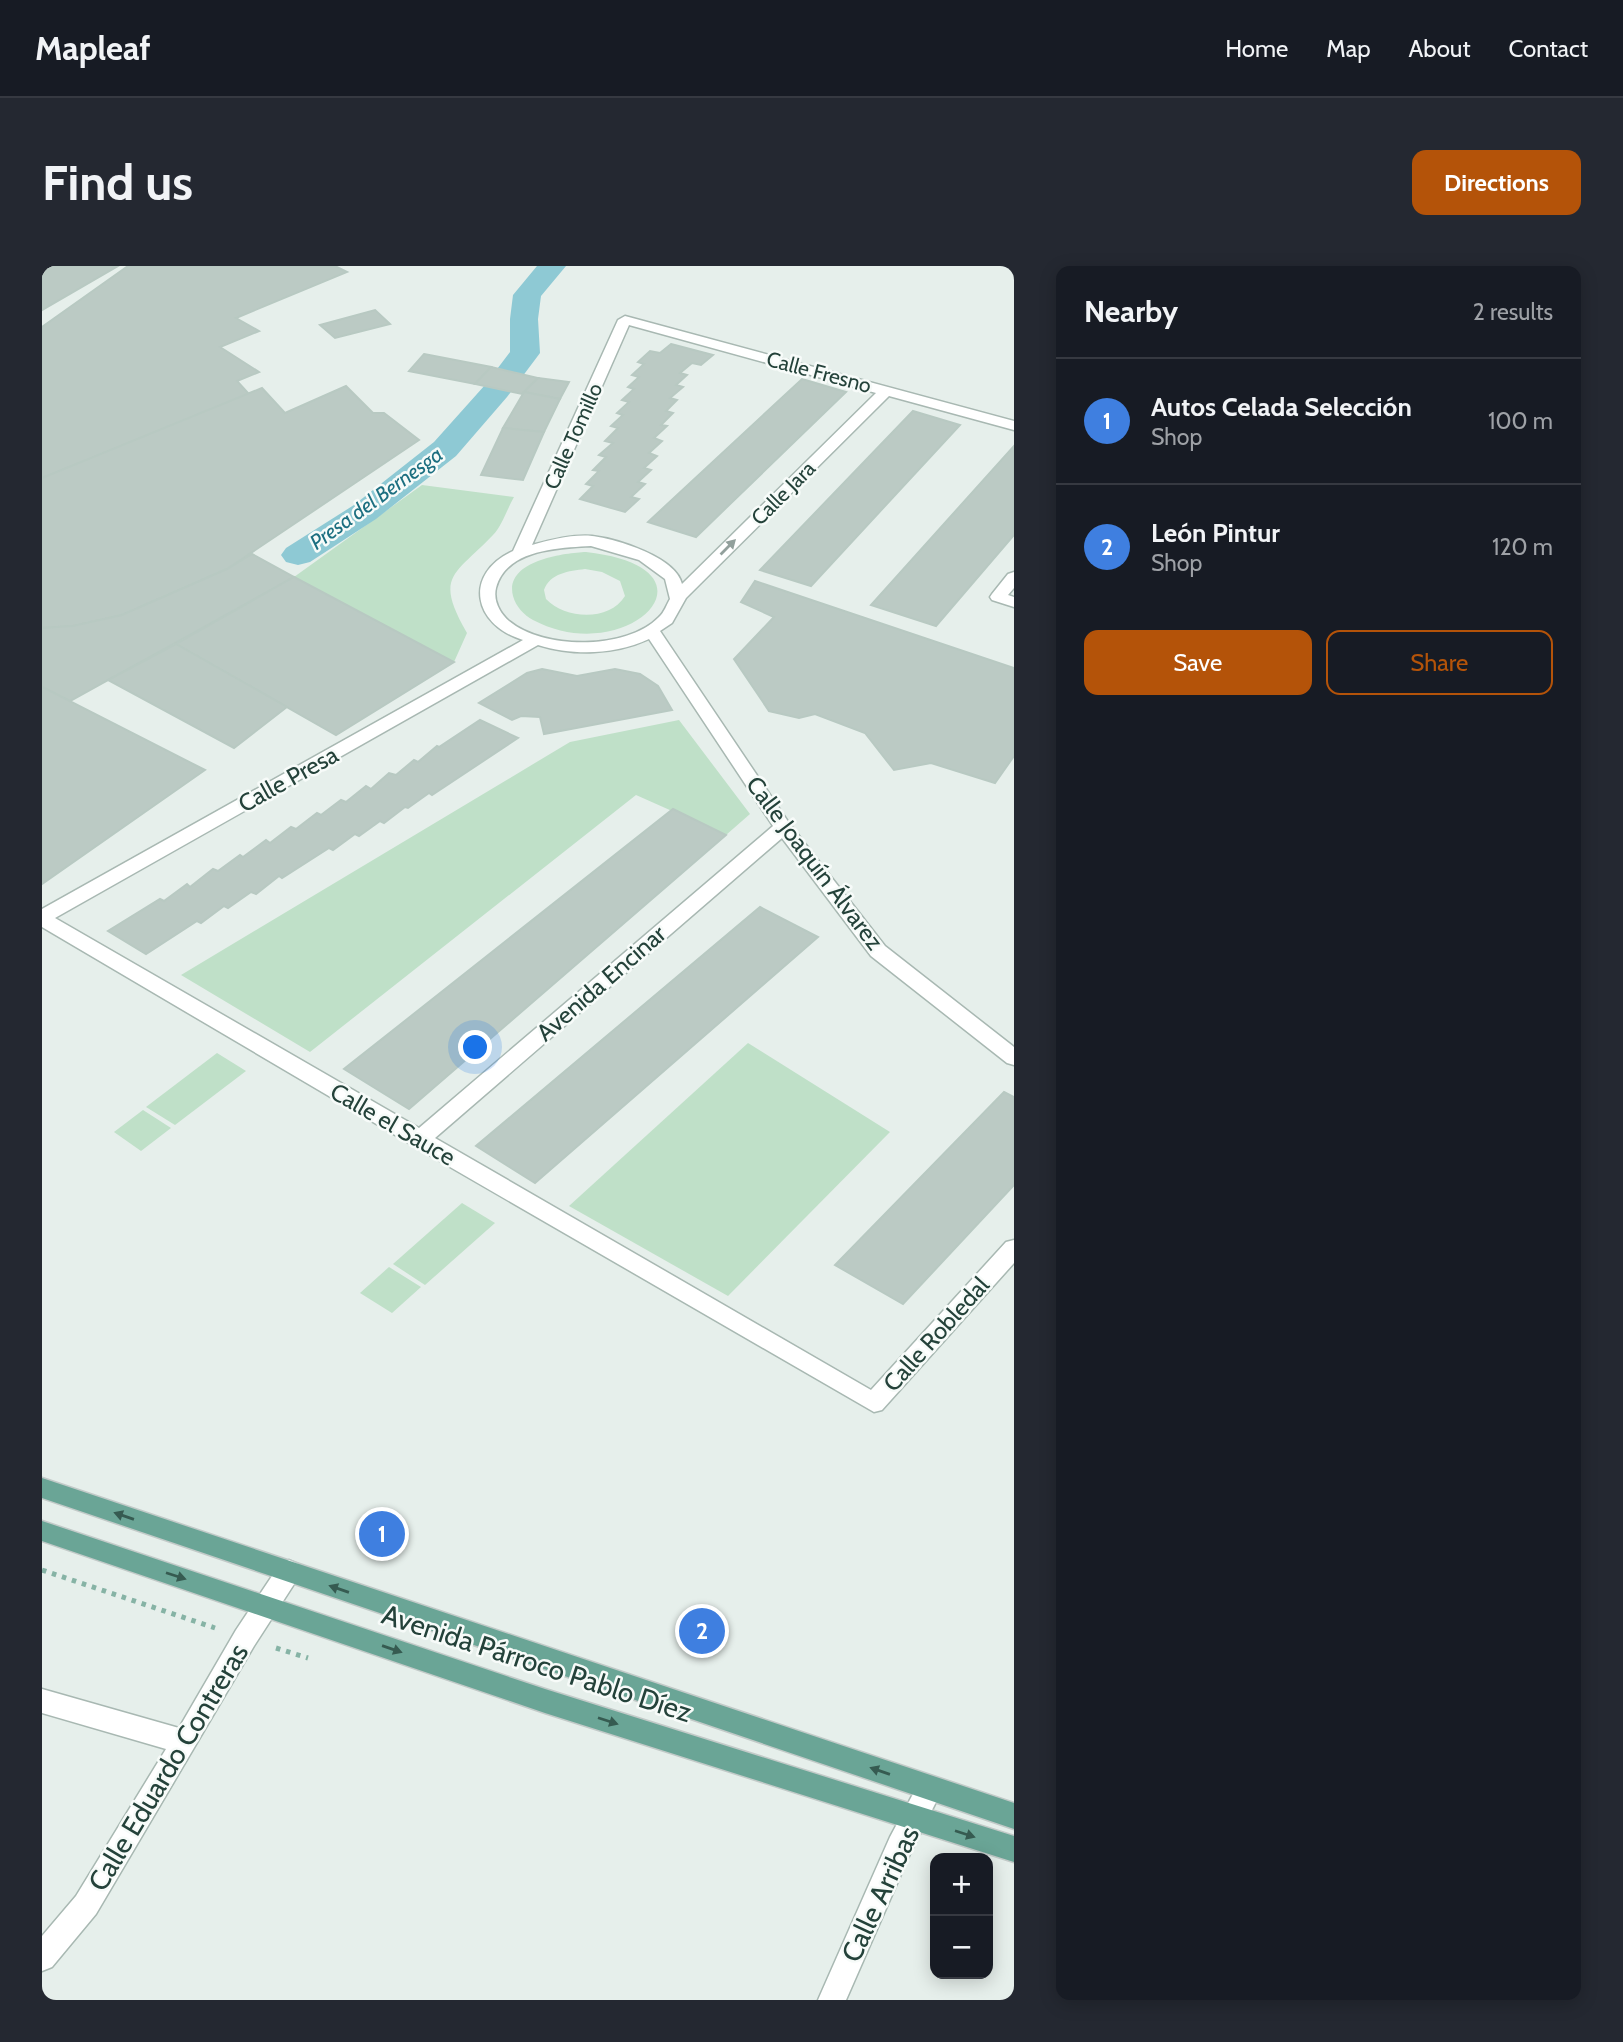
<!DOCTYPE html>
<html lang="en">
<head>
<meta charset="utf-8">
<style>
	:root { --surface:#171b24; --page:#242831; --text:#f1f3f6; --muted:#9ea1a6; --line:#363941; --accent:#b45309 }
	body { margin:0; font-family:Cabin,sans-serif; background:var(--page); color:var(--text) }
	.controls { position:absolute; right:21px; bottom:21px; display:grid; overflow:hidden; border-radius:14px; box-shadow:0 4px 18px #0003 }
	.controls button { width:63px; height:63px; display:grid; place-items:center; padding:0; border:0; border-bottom:2px solid var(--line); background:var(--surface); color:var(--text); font:35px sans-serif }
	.you { position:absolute; left:434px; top:782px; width:24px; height:24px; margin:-18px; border:5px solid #fff; border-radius:50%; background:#1a73e8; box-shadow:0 0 0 10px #1a73e833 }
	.badge { display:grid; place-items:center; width:46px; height:46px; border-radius:50%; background:var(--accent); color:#fff; font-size:23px; font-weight:700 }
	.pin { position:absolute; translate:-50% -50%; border:4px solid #fff; box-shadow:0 2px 7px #0006 }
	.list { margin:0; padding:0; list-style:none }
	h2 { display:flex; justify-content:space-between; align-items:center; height:91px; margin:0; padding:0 28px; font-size:30px }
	h2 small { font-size:23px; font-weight:400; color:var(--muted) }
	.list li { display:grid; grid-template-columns:46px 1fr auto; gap:21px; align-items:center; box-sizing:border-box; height:126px; padding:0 28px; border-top:2px solid var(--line) }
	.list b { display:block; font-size:26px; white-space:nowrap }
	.list p { margin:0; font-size:23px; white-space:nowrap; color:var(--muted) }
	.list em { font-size:23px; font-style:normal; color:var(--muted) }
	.actions { display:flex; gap:14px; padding:21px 28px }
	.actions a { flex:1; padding:16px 0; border:2px solid var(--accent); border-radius:14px; text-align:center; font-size:24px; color:var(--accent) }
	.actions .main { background:var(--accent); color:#fff }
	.map { position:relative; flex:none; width:972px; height:1734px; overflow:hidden; border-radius:14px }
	header { display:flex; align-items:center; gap:42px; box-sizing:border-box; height:98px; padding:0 35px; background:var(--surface); border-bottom:2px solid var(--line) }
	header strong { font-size:33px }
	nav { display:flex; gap:38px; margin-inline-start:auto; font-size:24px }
	.intro { display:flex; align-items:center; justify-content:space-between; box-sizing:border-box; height:168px; padding:0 42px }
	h1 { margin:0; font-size:49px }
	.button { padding:18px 32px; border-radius:14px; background:var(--accent); color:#fff; font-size:24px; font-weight:700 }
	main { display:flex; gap:42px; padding:0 42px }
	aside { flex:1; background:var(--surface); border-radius:14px; box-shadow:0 4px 18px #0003 }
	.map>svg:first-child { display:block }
	.green { fill:#bfe0c8; fill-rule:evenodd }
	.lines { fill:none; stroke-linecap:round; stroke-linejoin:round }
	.canal { fill:#8ec9d4; fill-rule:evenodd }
	.building { fill:#bbcac4; stroke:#b8c9c2; stroke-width:2 }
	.minor-casing { stroke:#a8b8b2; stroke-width:3 }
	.major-casing { stroke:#c2cac8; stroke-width:3 }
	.path { stroke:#86b3a5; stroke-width:5; stroke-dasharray:4.5 6; stroke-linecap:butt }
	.minor { fill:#fff; fill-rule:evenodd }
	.major { fill:#6aa596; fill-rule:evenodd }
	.oneway { fill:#92a09c }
	.oneway2 { fill:#365b51 }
	.labels { text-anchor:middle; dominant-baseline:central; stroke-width:5; stroke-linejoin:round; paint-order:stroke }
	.far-street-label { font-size:21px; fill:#24423a; stroke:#f7fbf9 }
	.far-water-label { font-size:21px; font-style:italic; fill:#1c6f80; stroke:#f7fbf9 }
	.street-label { font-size:24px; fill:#24423a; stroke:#f7fbf9 }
	.near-street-label { font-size:28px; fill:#24423a; stroke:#f7fbf9 }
</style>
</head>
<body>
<header>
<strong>Mapleaf</strong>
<nav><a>Home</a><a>Map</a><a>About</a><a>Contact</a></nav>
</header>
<div class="intro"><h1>Find us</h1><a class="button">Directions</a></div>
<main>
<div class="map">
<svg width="972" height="1734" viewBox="0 0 972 1734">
	<rect width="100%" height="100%" fill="#e6efeb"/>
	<g class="green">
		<path d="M 380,219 L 472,231 C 465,243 460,260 451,269 C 412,310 392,309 425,367 L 412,396 L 252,311 Z"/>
		<path d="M 544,286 C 688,302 585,404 491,354 C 482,349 474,341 471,330 C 462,295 521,287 544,286 ZM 543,303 L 560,306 L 578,315 L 583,330 C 567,356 523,353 504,333 L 502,324 C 508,307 527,305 543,303 Z"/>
		<polygon points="637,454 708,548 684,569 594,529 268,786 139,709 528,476"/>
		<polygon points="706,777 848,866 686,1030 527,940"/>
		<polygon points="175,787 204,805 133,859 104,841"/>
		<polygon points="101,844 129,862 99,885 72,866"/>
		<polygon points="420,937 453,957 383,1019 351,998"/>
		<polygon points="347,1001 379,1021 350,1047 318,1027"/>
	</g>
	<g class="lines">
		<polygon class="canal" points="495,0 524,0 499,30 496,53 498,87 465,131 414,190 334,253 268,296 256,299 244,296 239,289 244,282 312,239 392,176 443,119 468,86 468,53 471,29"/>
	</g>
	<g class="building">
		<polygon points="0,0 76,0 0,44"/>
		<polygon points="86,0 293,0 305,6 194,52 217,65 178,81 217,106 195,115 207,128 0,212 0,61"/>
		<polygon points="333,44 348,58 293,72 278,59"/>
		<polygon points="629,78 671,89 659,99 650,97 638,107 645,109 634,119 641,121 628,132 635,134 624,145 631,147 619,159 625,160 612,172 620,175 607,187 615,190 602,202 609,204 596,216 603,218 589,231 597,233 583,246 538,233 551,220 544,218 557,205 551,204 564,191 557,189 571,177 563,175 576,162 569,160 581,149 575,147 587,136 580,134 592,123 586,121 597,111 590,109 602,98 596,96 608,85 618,87"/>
		<polygon points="382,88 449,101 433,118 367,105"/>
		<polygon points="449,101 496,112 480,128 433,118"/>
		<polygon points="496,112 527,116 518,133 482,126"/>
		<polygon points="760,113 804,126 654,271 606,256"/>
		<polygon points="304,120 331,147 342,147 377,174 185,303 80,349 31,360 0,362 0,212 220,122 243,147"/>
		<polygon points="482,126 518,133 502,166 461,162"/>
		<polygon points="871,145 918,159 769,320 718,304"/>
		<polygon points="461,162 502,166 481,214 439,209"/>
		<polygon points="972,180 972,269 894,360 829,339"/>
		<polygon points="210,288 252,311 28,435 0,421 0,362 31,360 80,349 185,303"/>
		<polygon points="252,311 412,396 294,469 134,378"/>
		<polygon points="713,315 972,402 972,490 953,517 889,497 852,504 823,467 773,448 757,452 727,445 692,393 732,351 699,336"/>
		<polygon points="134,378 245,441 192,482 66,414"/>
		<polygon points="500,403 535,410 573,403 598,408 616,420 630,444 502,468 498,451 479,450 470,454 437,437 485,407"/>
		<polygon points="0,421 163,504 0,618"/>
		<polygon points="438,454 476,472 390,529 387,527 366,542 363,541 342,557 338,555 317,570 313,568 291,584 287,582 240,612 237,610 214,628 209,626 186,642 182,640 159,657 155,655 104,688 66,665 118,633 122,635 145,618 148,621 171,603 176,605 198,589 201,591 224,574 228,577 249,561 254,563 275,547 279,549 299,534 304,536 324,520 329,523 347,507 354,509 372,494 376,496 395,480 397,481"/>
		<polygon points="631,543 684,569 367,843 302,803"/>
		<polygon points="718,641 776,671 493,917 434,880"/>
		<polygon points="962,826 972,831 972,919 861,1038 793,999"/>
	</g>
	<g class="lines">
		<g class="minor-casing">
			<g id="minor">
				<path d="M 583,50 L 972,155 L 972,164 L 847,130 L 644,332 L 630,357 L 618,365 L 747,557 L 843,680 L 972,781 L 972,799 L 965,797 L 829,690 L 740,572 L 393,872 L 829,1124 L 964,976 L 972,974 L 972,997 L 840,1144 L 832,1146 L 370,879 L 0,661 L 0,643 L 481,374 C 431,359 421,308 471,285 L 576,54 ZM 587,59 L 834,127 L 640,318 C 634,291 575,273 550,270 C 531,268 508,274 490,279 ZM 549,280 L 597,294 L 623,313 L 628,333 C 625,338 622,347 617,351 C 585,384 502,384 467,355 C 458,347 451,335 454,322 C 464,283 517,282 549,280 ZM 607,373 L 731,560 L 377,862 L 13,652 L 496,379 C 532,390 572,389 607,373 Z"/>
				<polygon points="972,306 972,322 966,329 972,331 972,341 950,334 948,331 950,328 966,308"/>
				<polygon points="247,1294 256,1298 259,1305 256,1312 212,1380 54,1648 10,1701 0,1705 0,1670 34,1630 124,1483 0,1447 0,1423 137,1462 194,1364 238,1298"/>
				<polygon points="888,1510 897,1513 901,1522 868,1588 804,1734 776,1734 848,1571 879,1513"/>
			</g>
		</g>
		<g class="major-casing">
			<g id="major">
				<polygon points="0,1212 972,1537 972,1563 0,1232"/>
				<polygon points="0,1255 503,1423 972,1570 972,1596 503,1447 0,1275"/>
			</g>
		</g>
		<g class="path">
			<polyline points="0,1304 173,1362"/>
			<polyline points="234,1382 266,1392"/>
		</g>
		<use href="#minor" class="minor"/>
		<use href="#major" class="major"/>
	</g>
	<defs><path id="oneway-solid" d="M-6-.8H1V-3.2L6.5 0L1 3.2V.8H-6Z" transform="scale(1.75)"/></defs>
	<use class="oneway" href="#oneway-solid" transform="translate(686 281) rotate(-45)"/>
	<g class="oneway2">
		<use href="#oneway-solid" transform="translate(82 1250) rotate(-161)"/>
		<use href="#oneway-solid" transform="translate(134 1310) rotate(18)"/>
		<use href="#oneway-solid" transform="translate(297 1323) rotate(-161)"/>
		<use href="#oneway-solid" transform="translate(350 1383) rotate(19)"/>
		<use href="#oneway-solid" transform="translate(566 1455) rotate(18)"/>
		<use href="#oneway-solid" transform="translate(838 1505) rotate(-161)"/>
		<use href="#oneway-solid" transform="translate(923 1568) rotate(18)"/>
	</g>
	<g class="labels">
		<g class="far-street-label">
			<text transform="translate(777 106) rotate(15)">Calle Fresno</text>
			<text transform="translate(531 170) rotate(-66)">Calle Tomillo</text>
			<text transform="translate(741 227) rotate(-45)">Calle Jara</text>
		</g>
		<g class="far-water-label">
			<text transform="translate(334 232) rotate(-36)">Presa del Bernesga</text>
		</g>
		<g class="street-label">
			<text transform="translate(246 513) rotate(-29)">Calle Presa</text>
			<text transform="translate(773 597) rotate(53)">Calle Joaquín Álvarez</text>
			<text transform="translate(559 717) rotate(-41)">Avenida Encinar</text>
			<text transform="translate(351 858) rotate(30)">Calle el Sauce</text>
			<text transform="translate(894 1068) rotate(-48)">Calle Robledal</text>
		</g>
		<g class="near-street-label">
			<text transform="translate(495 1397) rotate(18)">Avenida Párroco Pablo Díez</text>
			<text transform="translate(126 1501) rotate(-59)">Calle Eduardo Contreras</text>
			<text transform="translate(838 1628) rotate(-65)">Calle Arribas</text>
		</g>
	</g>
</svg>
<div class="controls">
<button>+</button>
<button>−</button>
</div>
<div class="you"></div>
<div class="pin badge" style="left:340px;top:1268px;background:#3f7fe0">1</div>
<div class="pin badge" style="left:660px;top:1365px;background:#3f7fe0">2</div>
</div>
<aside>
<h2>Nearby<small>2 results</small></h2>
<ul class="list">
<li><span class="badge" style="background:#3f7fe0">1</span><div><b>Autos Celada Selección</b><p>Shop</p></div><em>100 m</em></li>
<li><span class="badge" style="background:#3f7fe0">2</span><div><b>León Pintur</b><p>Shop</p></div><em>120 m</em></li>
</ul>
<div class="actions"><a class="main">Save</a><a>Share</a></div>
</aside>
</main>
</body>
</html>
